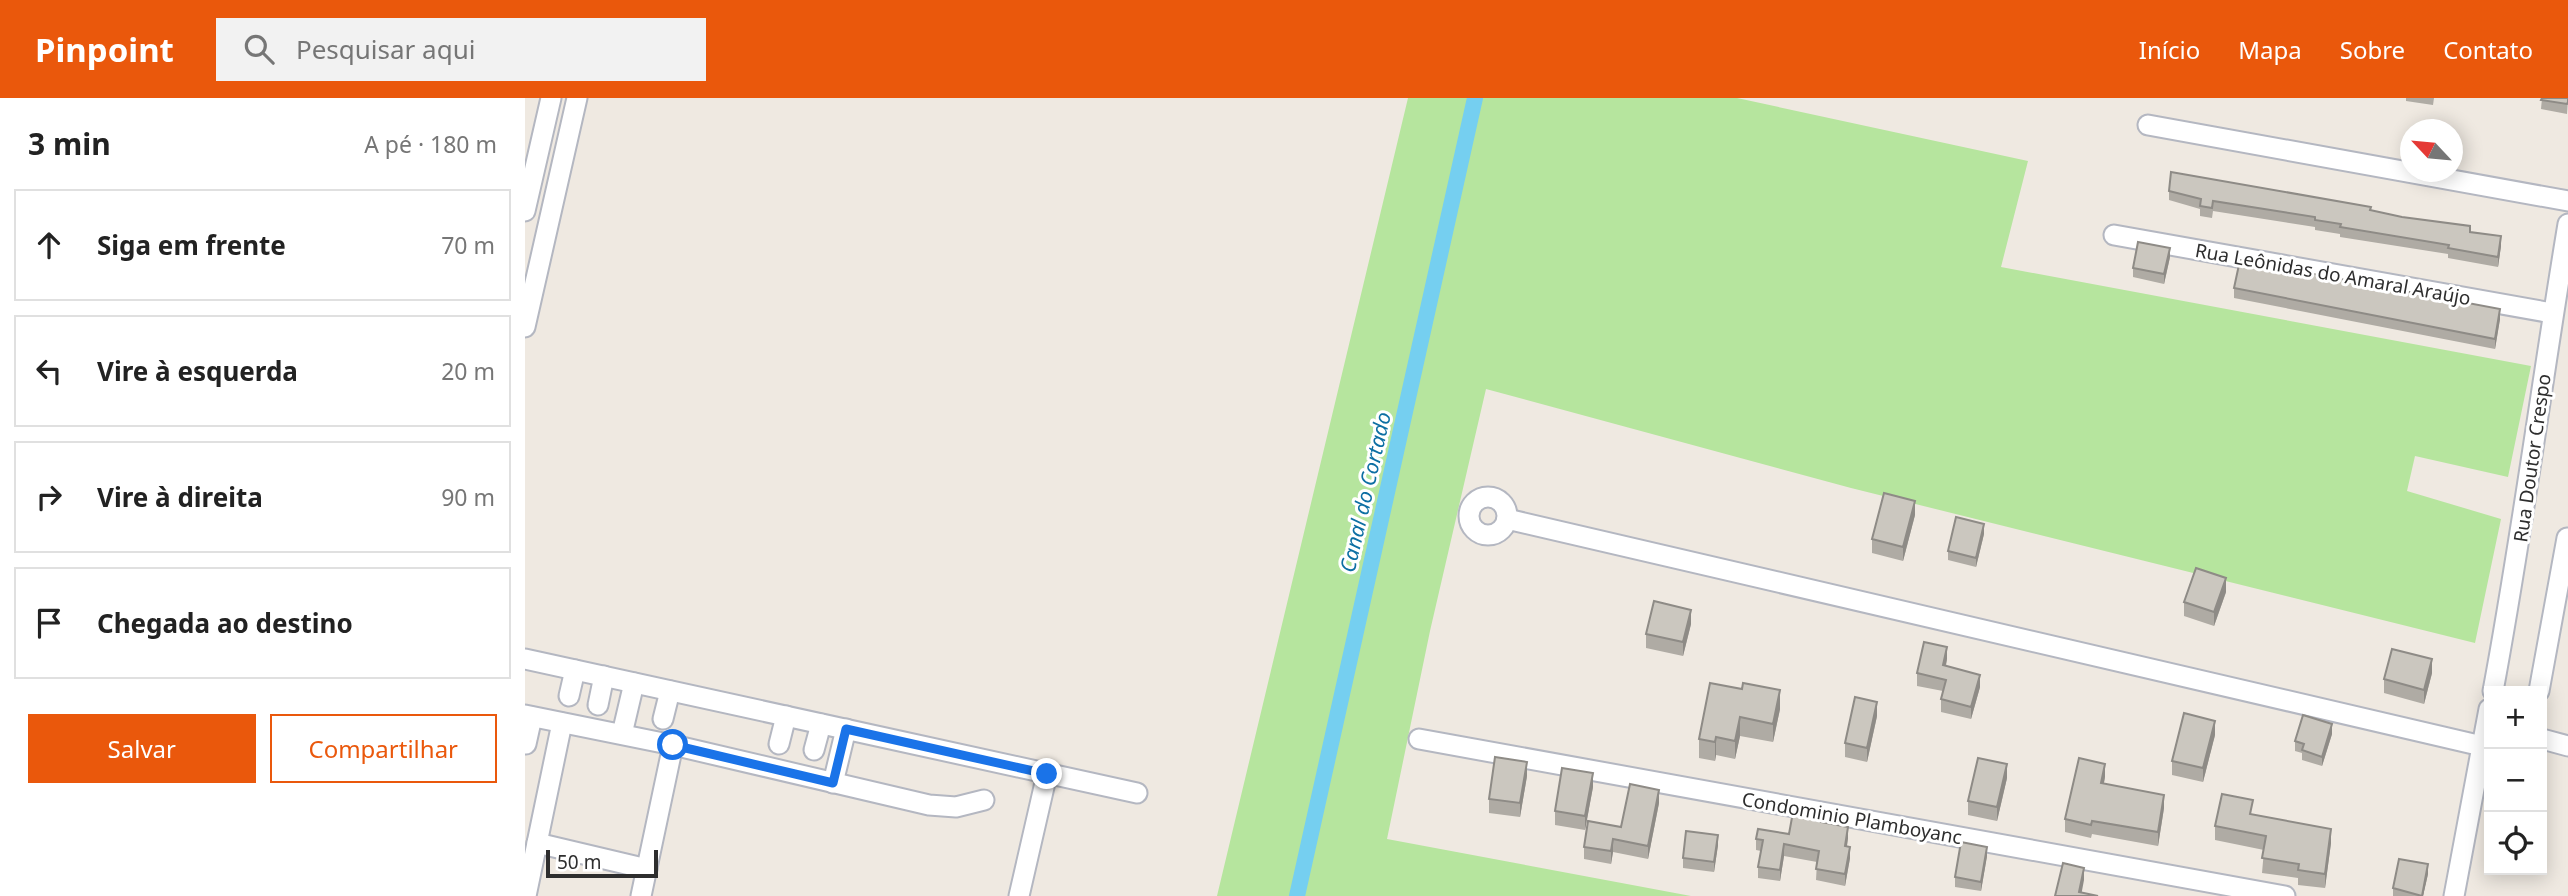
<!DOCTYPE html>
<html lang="pt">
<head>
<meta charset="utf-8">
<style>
	:root { --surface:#fff; --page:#f2f2f2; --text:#222; --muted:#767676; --line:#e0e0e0; --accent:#ea580c }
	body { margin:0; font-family:"Noto Sans",sans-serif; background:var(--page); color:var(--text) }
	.controls { position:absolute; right:21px; bottom:21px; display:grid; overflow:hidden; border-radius:0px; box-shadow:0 4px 18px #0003 }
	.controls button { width:63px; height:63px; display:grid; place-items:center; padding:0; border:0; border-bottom:2px solid var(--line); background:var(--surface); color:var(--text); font:35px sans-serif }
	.compass { position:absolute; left:1875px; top:21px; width:63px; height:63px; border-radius:50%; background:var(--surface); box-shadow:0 4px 18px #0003; rotate:296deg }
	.scale { position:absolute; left:21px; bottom:18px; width:112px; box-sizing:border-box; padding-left:7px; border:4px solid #2e2e2e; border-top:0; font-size:19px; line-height:24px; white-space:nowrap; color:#2e2e2e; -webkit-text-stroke:5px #fff; paint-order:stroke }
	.stop { position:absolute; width:21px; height:21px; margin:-16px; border:5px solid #1a73e8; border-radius:50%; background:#fff }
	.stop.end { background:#1a73e8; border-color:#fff; box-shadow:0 2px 7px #0008 }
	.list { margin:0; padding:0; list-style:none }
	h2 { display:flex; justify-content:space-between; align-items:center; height:91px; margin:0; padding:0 28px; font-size:30px }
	h2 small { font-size:23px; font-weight:400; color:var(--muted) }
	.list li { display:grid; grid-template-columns:46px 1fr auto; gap:21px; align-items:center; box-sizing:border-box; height:112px; margin:0 14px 14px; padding:0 14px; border:2px solid var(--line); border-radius:0px }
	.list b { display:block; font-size:26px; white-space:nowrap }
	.list em { font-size:23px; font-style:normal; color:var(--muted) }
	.actions { display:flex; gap:14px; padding:21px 28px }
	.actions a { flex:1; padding:16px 0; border:2px solid var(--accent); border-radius:0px; text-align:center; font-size:24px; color:var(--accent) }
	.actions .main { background:var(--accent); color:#fff }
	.icon { flex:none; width:38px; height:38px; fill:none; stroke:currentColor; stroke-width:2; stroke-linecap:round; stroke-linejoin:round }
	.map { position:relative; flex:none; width:2043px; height:798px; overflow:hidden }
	header { display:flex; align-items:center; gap:42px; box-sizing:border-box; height:98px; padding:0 35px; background:var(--accent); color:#fff }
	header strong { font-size:33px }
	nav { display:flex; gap:38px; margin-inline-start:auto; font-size:24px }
	.search { width:490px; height:63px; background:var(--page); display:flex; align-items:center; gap:18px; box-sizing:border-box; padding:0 24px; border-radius:0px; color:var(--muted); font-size:26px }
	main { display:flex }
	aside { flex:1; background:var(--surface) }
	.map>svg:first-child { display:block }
	.green { fill:#b6e59e }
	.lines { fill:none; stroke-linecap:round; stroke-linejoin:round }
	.canal { stroke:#75cff0; stroke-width:16 }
	.minor-casing { stroke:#b4b7c1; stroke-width:23 }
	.minor { stroke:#fff; stroke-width:19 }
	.wall { fill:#afaba4 }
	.shaded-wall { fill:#8e8b86 }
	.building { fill:#cbc7bf; stroke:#8e8b86; stroke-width:2 }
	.route { stroke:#1a73e8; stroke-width:9 }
	.labels { text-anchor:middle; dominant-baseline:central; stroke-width:6; stroke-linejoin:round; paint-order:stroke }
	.street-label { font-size:19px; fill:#2e2e2e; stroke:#fff }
	.water-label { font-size:21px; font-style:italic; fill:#0d6fa3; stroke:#fff }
</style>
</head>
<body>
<header>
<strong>Pinpoint</strong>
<div class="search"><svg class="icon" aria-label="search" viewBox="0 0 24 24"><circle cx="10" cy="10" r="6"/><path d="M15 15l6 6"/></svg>Pesquisar aqui</div>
<nav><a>Início</a><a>Mapa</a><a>Sobre</a><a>Contato</a></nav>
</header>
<main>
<aside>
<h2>3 min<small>A pé · 180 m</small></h2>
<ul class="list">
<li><svg class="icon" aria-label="ahead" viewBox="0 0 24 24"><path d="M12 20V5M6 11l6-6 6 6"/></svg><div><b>Siga em frente</b></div><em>70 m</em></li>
<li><svg class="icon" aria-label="left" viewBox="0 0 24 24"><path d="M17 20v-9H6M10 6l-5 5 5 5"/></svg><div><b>Vire à esquerda</b></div><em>20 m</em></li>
<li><svg class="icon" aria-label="right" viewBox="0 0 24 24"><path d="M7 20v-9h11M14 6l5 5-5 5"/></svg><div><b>Vire à direita</b></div><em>90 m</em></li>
<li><svg class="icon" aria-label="arrive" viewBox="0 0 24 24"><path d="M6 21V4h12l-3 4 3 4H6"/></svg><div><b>Chegada ao destino</b></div></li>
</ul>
<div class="actions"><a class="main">Salvar</a><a>Compartilhar</a></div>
</aside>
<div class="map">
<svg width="2043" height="798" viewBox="0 0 2043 798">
	<rect width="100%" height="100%" fill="#efe9e1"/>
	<polygon class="green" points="883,0 1212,0 1503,63 1476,169 2006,268 1983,379 1890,358 1882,393 1976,421 1950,545 1326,390 961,291 905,533 862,741 1166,798 692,798"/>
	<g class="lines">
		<polyline class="canal" points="772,798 950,0"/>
		<g class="minor-casing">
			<g id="minor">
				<polyline points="1623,27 2043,103"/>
				<polyline points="0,113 26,0"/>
				<polyline points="1589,137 2027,215"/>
				<polyline points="0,229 52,0"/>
				<circle cx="963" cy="418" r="19"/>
				<polyline points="982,421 1957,648"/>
				<polyline points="0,561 612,695"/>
				<path d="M 1968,593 C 1997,438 2017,282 2043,126"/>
				<polyline points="2014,593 2042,440"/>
				<polyline points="44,598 50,572"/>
				<polyline points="73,607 79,578"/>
				<polyline points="0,617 148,647 404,707 431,709 459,702"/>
				<polyline points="138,621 145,593"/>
				<polyline points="97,636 109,585"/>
				<polyline points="894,641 1760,798"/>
				<polyline points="2017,641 2043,648"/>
				<polyline points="1,646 7,619"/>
				<polyline points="254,646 261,618"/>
				<polyline points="289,652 296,626"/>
				<polyline points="308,685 321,631"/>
				<polyline points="12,745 122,771"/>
				<polyline points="1,798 37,625"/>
				<polyline points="116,798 148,647"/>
				<polyline points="494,798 522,676"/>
				<polyline points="1929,798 1964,611"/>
			</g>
		</g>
		<use href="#minor" class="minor"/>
	</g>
	<g class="wall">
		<polygon points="1881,0 1909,0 1908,7 1881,3"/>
		<polygon points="2017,0 2043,0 2042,16 2016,11"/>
		<polygon points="1644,93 1846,112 1945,134 1976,148 1973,169 1923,160 1923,156 1815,139 1815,136 1790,132 1790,129 1688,113 1687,120 1675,118 1675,111 1644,102"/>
		<polygon points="1645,159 1639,186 1608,179 1608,170"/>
		<polygon points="1709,190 1975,221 1970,251 1709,200"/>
		<polygon points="1390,417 1378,463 1347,455 1347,441"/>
		<polygon points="1459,436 1451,469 1423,462 1423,453"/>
		<polygon points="1701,494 1689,528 1659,518 1659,504"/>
		<polygon points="1166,526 1158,558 1121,550 1121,536"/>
		<polygon points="1422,561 1421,568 1455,589 1446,621 1416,614 1416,601 1418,593 1392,588 1392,575"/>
		<polygon points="1907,575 1899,606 1859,595 1859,581"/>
		<polygon points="1185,585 1255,611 1248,644 1215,638 1210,661 1191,657 1190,663 1174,660 1174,641"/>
		<polygon points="1352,618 1342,664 1320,659 1320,645"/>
		<polygon points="1807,636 1797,668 1777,662 1777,655 1770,653 1770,643"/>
		<polygon points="1690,637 1678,684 1647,677 1647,663"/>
		<polygon points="1002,678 995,719 964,715 964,701"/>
		<polygon points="1580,679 1579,685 1639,710 1633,748 1567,736 1566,740 1540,734 1540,721"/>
		<polygon points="1482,680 1472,723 1443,717 1443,703"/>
		<polygon points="1068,689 1060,732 1030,727 1030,713"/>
		<polygon points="1134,705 1123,761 1088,754 1086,766 1059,761 1059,749 1096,729"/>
		<polygon points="1728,716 1806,745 1800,790 1773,787 1773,780 1737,775 1739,752 1690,742 1690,728"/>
		<polygon points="1297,724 1323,740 1322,748 1325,760 1320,788 1291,782 1292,764 1259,758 1255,783 1233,780 1233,769 1236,753 1231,752 1231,741 1264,736"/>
		<polygon points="1193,747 1189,774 1158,770 1158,760"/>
		<polygon points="1462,758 1456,793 1430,789 1430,779"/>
		<polygon points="1903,776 1898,798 1868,798 1868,790"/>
	</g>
	<g class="shaded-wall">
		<polygon points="1976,138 1976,148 1973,169 1973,159"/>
		<polygon points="1645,150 1645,159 1639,186 1639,176"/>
		<polygon points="1975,211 1975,221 1970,251 1970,241"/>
		<polygon points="1390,403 1390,417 1378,463 1378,449"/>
		<polygon points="1459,426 1459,436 1451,469 1451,460"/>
		<polygon points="1701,480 1701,494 1689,528 1689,514"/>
		<polygon points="1166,512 1166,526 1158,558 1158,544"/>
		<polygon points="1422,549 1422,561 1418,579 1418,567"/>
		<polygon points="1907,561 1907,575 1899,606 1899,592"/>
		<polygon points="1455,577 1455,589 1446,621 1446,609"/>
		<polygon points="1255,592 1255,611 1248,644 1248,626"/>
		<polygon points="1352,604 1352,618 1342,664 1342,650"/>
		<polygon points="1215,619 1215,638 1210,661 1210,643"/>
		<polygon points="1690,623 1690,637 1678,684 1678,670"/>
		<polygon points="1807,626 1807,636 1797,668 1797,659"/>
		<polygon points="1191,639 1191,657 1190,663 1190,644"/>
		<polygon points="1002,664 1002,678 995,719 995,705"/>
		<polygon points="1482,666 1482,680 1472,723 1472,709"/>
		<polygon points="1580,666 1580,679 1576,698 1576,685"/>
		<polygon points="1068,675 1068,689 1060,732 1060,718"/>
		<polygon points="1134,692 1134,705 1123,761 1123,748"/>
		<polygon points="1639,697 1639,710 1633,748 1633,734"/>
		<polygon points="1323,729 1323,740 1320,760 1320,748"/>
		<polygon points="1806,731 1806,745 1800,790 1800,776"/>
		<polygon points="1193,737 1193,747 1189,774 1189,764"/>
		<polygon points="1088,741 1088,754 1086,766 1086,753"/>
		<polygon points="1259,746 1259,758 1255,783 1255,772"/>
		<polygon points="1325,749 1325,760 1320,788 1320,776"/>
		<polygon points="1462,749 1462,758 1456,793 1456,784"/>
		<polygon points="1903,766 1903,776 1898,798 1897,798"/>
		<polygon points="1559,770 1559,782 1556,798 1554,794"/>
	</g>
	<g class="building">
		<polygon points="2017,0 2043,0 2043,4 2042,6 2016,2"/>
		<polygon points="1646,74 1846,109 1845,112 1877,119 1945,128 1945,134 1976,138 1973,159 1923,150 1924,147 1815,129 1816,126 1790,122 1790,119 1688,103 1687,110 1675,108 1676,101 1644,93"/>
		<polygon points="1613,144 1645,150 1639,176 1608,170"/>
		<polygon points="1715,162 1975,211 1970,241 1709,190"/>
		<polygon points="1359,395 1390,403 1378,449 1347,441"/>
		<polygon points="1431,419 1459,426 1451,460 1423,453"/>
		<polygon points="1671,470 1701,480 1689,514 1659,504"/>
		<polygon points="1129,503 1166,512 1158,544 1121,536"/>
		<polygon points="1399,544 1422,549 1418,567 1455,577 1446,609 1416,601 1421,582 1392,575"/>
		<polygon points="1867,551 1907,561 1899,592 1859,581"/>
		<polygon points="1185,585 1217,591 1218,585 1255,592 1248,626 1215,619 1210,643 1191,639 1190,644 1174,641"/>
		<polygon points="1330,599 1352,604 1342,650 1320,645"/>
		<polygon points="1659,615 1690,623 1678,670 1647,663"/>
		<polygon points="1778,617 1807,626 1797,659 1777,652 1779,646 1770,643"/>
		<polygon points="970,659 1002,664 995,705 964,701"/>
		<polygon points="1453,660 1482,666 1472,709 1443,703"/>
		<polygon points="1554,660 1580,666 1576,685 1639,697 1633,734 1567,723 1566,727 1540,721"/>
		<polygon points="1037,670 1068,675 1060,718 1030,713"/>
		<polygon points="1105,686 1134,692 1123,748 1088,741 1086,753 1059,749 1063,723 1096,729"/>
		<polygon points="1697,696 1728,702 1725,716 1806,731 1800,776 1773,772 1774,766 1737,760 1741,738 1690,728"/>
		<polygon points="1268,714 1297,719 1296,724 1323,729 1320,748 1325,749 1320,776 1291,771 1294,753 1259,746 1255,772 1233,769 1238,742 1231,741 1233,731 1264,736"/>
		<polygon points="1161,733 1193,737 1189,764 1158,760"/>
		<polygon points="1436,744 1462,749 1456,784 1430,779"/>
		<polygon points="1874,761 1903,766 1897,798 1868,790"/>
		<polygon points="1538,765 1559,770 1554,794 1573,798 1530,798"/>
	</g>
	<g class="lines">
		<polyline class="route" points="148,647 308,685 321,631 522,676"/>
	</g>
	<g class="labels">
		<g class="street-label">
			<text transform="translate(1808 176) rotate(10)">Rua Leônidas do Amaral Araújo</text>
			<text transform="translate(2007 360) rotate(-82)">Rua Doutor Crespo</text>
			<text transform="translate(1327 720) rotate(10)">Condominio Plamboyanc</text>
		</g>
		<g class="water-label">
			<text transform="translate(840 394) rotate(-77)">Canal do Cortado</text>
		</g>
	</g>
</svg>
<div class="controls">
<button>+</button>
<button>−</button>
<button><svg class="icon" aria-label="locate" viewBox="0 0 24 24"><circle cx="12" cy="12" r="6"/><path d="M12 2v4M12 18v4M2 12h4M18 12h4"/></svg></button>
</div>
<svg class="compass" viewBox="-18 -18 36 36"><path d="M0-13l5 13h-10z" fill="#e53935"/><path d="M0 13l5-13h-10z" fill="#767676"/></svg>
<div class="scale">50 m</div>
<div class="stop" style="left:148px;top:647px"></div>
<div class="stop end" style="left:522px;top:676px"></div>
</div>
</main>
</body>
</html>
